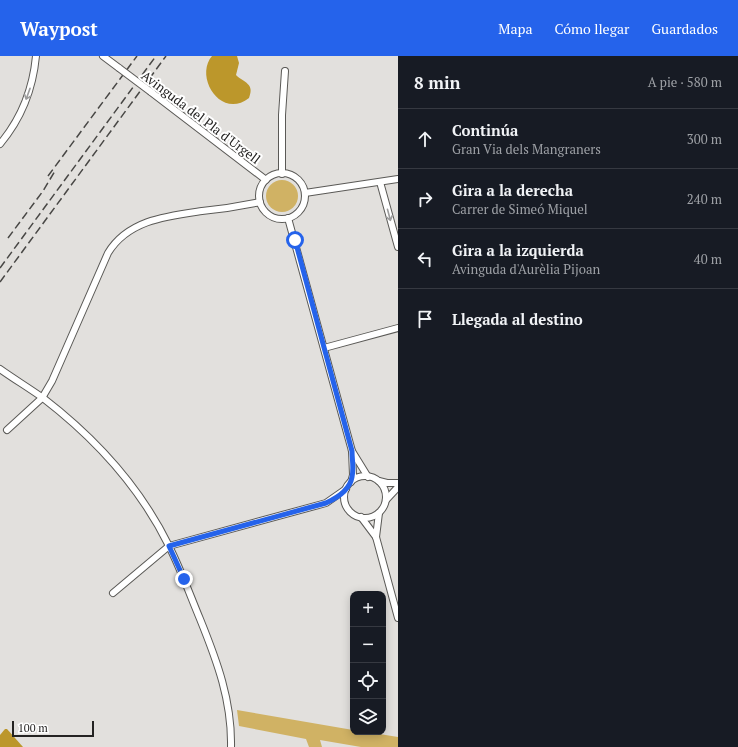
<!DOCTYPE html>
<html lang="es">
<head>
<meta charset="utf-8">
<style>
	:root { --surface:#171b24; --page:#242831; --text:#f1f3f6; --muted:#9ea1a6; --line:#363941; --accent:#2563eb }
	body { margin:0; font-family:"PT Serif",serif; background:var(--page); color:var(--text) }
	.controls { position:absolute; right:12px; bottom:12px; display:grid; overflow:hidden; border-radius:8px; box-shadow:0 2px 10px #0003 }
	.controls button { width:36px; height:36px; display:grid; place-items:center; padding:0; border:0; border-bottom:1px solid var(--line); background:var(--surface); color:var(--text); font:20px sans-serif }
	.scale { position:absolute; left:12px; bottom:10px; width:82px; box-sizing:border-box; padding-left:4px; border:2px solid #242322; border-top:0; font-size:11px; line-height:14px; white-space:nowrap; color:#242322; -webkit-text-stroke:3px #fff; paint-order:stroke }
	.stop { position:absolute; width:12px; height:12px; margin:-9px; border:3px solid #2563eb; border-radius:50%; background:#fff }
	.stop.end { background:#2563eb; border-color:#fff; box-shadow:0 1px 4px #0008 }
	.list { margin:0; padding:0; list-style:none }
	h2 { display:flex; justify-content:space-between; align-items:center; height:52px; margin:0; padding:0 16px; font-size:17px }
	h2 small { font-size:13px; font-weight:400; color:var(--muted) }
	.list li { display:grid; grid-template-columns:26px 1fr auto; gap:12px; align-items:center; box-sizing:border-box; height:60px; padding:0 16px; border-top:1px solid var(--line) }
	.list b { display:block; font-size:15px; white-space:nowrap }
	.list p { margin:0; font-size:13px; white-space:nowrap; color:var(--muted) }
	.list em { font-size:13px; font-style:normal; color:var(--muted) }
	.icon { flex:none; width:22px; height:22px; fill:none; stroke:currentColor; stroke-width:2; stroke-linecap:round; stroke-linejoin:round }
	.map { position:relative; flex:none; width:398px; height:691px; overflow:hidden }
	header { display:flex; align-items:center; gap:24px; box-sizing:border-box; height:56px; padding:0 20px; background:var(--accent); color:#fff }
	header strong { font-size:19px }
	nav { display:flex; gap:22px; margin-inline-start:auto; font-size:14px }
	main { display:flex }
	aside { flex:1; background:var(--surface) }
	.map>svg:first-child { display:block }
	.green { fill:#d0b264 }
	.water { fill:#bc972b }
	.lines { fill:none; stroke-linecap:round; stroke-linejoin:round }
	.minor-casing { stroke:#5a5956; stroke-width:8 }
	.minor { stroke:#fff; stroke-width:6 }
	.rail { stroke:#484745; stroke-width:1.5; stroke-dasharray:8 4; stroke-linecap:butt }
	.minor-bridge-casing { stroke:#5a5956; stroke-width:8; stroke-linecap:butt }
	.minor-bridge { stroke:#fff; stroke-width:6 }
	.oneway { stroke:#9c9c9c }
	.route { stroke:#2563eb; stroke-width:5 }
	.labels { text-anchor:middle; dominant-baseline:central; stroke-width:4; stroke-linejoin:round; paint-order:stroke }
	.street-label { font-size:13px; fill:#242322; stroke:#fff }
</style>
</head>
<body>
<header>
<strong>Waypost</strong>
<nav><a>Mapa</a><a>Cómo llegar</a><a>Guardados</a></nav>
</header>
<main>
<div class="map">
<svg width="398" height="691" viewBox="0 0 398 691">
	<rect width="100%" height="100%" fill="#e2e0dd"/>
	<g class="green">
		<circle cx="282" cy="140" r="16"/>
		<polygon points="237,654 353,674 353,676 367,676 398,681 398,691 361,691 320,684 322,691 309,691 306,683 239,670"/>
	</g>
	<g class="water">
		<path d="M 212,0 L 237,0 L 239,7 L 236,19 C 244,27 255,27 249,42 C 221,64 194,21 212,0 Z"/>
		<polygon points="5,673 7,673 23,691 0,691 0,679"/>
	</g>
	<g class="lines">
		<g class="minor-casing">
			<g id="minor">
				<polyline points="103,0 119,12"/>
				<polyline points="151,36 266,124"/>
				<path d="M 0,88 C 21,63 33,32 36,0"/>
				<circle cx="282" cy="140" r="23"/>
				<polyline points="282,118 282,59 285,15"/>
				<polyline points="380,126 398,191"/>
				<polyline points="305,137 398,123"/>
				<polyline points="288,162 352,395 353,419 351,426"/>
				<polyline points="324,292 398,272"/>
				<path d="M 0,313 C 14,323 29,332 43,342 C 95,382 140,431 169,490 C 181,514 190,539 200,563 C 217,605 232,645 231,691"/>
				<path d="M 7,374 L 42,342 L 52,325 L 108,197 C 128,164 167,160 202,155 C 222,153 241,150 260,146"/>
				<polyline points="352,395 368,421"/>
				<circle cx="365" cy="441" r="21"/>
				<polyline points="379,425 387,427 398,427"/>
				<polyline points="386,444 398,431"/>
				<polyline points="361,461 376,481 398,562"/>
				<polyline points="376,481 379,457"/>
				<polyline points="113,537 169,490 326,447 346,433"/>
			</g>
		</g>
		<use href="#minor" class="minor"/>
		<g class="rail">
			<polyline points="48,120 137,0"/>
			<polyline points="8,182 43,135 55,115"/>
			<polyline points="0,212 156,0"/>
			<polyline points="0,226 166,0"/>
		</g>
		<g class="minor-bridge-casing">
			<polyline id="minor-bridge" points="119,12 151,36"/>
		</g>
		<use href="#minor-bridge" class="minor-bridge"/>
	</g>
	<defs><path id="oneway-shaft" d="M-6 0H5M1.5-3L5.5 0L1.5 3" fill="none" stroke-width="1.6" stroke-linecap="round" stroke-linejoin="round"/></defs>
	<g class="oneway">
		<use href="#oneway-shaft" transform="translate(28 38) rotate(110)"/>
		<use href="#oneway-shaft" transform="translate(389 159) rotate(75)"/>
	</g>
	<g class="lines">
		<path class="route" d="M 184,523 L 169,490 L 326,447 C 337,442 350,433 352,421 C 354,412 352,404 352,395 L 295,184"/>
	</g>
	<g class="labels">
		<g class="street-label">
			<text transform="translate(201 61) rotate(37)">Avinguda del Pla d'Urgell</text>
		</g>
	</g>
</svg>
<div class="controls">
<button>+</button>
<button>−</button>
<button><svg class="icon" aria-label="locate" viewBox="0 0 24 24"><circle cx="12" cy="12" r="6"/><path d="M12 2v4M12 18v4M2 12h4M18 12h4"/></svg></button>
<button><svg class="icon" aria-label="layers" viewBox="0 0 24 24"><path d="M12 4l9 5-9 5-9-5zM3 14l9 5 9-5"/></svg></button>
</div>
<div class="scale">100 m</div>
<div class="stop" style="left:295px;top:184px"></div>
<div class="stop end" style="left:184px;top:523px"></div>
</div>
<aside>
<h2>8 min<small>A pie · 580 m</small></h2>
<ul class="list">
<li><svg class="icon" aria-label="ahead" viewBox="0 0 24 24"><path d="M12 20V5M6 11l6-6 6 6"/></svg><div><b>Continúa</b><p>Gran Via dels Mangraners</p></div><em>300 m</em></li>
<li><svg class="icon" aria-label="right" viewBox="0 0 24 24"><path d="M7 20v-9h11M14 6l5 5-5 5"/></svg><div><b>Gira a la derecha</b><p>Carrer de Simeó Miquel</p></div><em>240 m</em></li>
<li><svg class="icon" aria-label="left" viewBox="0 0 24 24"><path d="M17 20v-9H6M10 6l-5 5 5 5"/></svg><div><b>Gira a la izquierda</b><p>Avinguda d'Aurèlia Pijoan</p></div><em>40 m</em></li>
<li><svg class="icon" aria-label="arrive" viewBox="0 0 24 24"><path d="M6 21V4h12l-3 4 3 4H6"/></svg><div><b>Llegada al destino</b></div></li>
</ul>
</aside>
</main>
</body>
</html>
